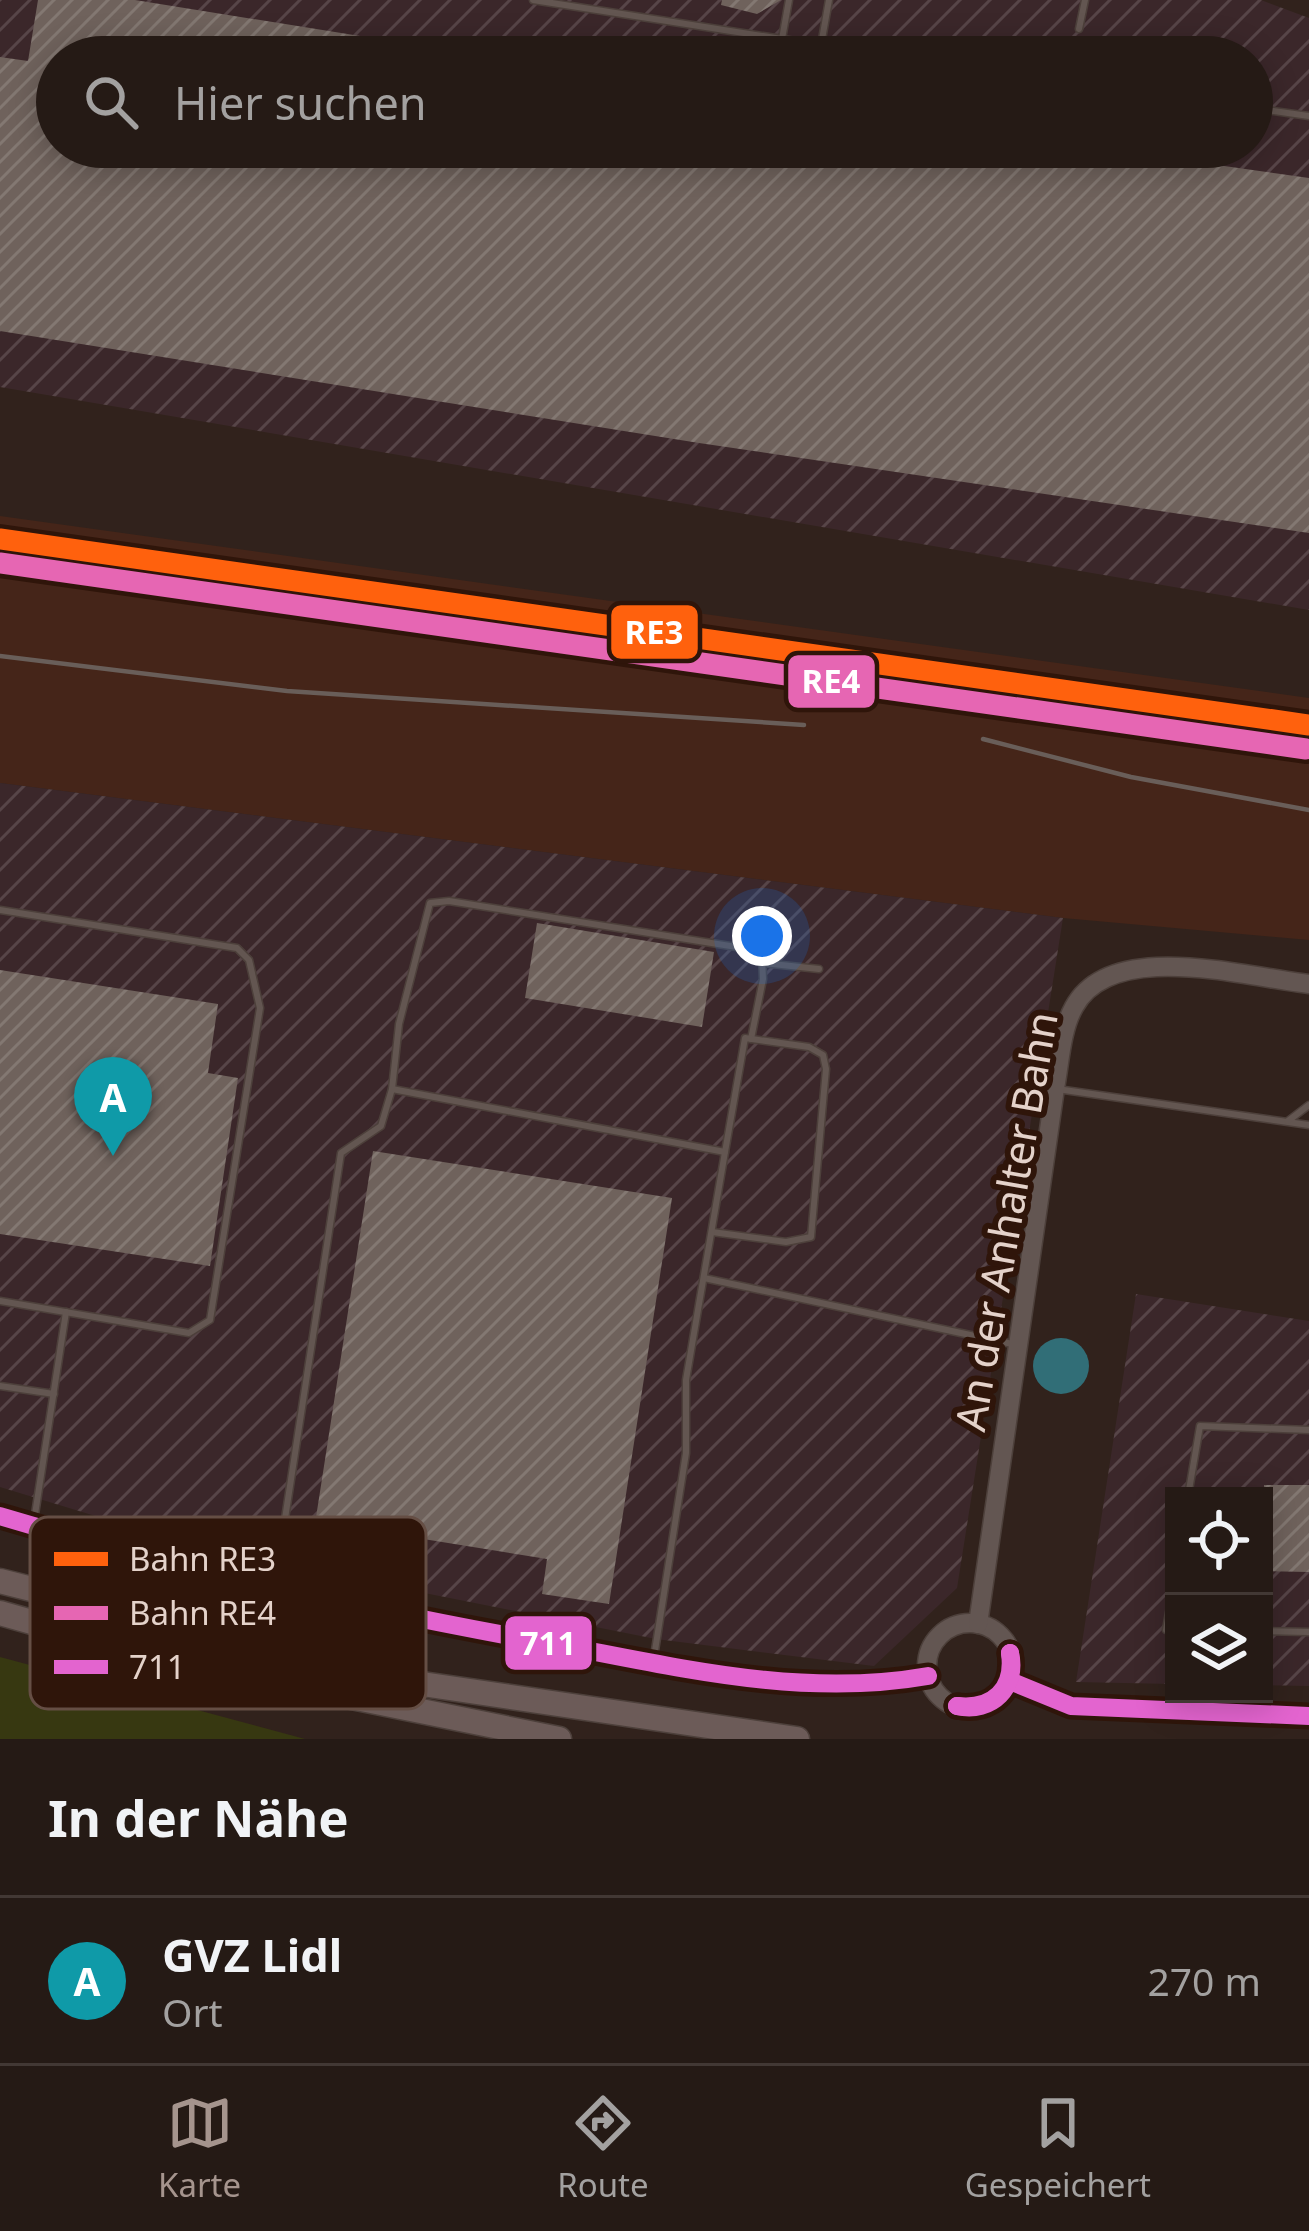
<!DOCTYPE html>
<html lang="de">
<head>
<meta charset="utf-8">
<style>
	:root { --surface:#251a15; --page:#2d231e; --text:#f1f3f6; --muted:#a3a1a0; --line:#423834; --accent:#a5948d }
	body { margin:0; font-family:"Noto Sans",sans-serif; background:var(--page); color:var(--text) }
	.controls { position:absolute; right:36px; bottom:36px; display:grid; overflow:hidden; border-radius:0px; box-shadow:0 6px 30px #0003 }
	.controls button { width:108px; height:108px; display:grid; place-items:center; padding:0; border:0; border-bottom:3px solid var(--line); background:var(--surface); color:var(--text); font:60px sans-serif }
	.you { position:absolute; left:762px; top:936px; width:42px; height:42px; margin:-30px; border:9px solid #fff; border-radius:50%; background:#1a73e8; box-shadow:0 0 0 18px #1a73e833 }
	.badge { display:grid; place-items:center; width:78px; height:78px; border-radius:50%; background:var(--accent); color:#fff; font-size:39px; font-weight:700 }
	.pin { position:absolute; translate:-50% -99px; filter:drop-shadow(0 3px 6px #0008) }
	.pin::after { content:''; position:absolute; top:63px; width:42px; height:36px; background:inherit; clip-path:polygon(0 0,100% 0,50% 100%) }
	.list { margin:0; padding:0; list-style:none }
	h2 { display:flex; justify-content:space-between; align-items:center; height:156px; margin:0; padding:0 48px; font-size:51px }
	h2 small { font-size:39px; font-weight:400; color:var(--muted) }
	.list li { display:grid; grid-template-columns:78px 1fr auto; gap:36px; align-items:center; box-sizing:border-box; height:168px; padding:0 48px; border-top:3px solid var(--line) }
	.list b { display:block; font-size:45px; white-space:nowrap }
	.list p { margin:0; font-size:39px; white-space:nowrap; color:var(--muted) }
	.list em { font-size:39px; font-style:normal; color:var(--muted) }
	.icon { flex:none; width:66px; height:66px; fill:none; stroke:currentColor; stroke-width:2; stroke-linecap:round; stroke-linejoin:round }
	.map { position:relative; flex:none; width:1309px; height:1739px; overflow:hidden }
	.search { position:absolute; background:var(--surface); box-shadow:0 6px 30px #0003; left:36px; right:36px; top:36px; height:132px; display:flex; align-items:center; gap:30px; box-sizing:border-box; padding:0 42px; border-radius:66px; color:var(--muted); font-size:45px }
	.sheet { height:324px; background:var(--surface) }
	nav { display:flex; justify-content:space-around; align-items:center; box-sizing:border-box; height:168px; border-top:3px solid var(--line); background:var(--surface); font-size:33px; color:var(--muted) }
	nav a { display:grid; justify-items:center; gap:6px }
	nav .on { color:var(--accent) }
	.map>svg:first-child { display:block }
	.built { fill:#452519 }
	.industrial { fill:url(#industrial-furrows); fill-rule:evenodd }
	.grass { fill:#373811 }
	.water { fill:#316e77 }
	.building { fill:url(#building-hatch) }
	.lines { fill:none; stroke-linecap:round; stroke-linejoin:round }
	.lane-casing { stroke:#4d403b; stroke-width:9 }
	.secondary-casing { stroke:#4d403b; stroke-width:21 }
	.highway-casing { stroke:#4d403b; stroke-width:27 }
	.path { stroke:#645955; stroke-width:3; stroke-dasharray:6 6; stroke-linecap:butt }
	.lane { stroke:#635651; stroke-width:6 }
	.secondary { stroke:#635652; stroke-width:18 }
	.highway { stroke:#6c5b58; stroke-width:24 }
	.rail { stroke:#695e59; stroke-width:4.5 }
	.bus-1-casing { stroke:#2f150a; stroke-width:27 }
	.bus-1 { stroke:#e364cf; stroke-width:18 }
	.rail-1-casing { stroke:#2f150a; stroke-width:30 }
	.rail-2-casing { stroke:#2f150a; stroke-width:30 }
	.rail-1 { stroke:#ff610d; stroke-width:21 }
	.rail-2 { stroke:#e666b3; stroke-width:21 }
	.labels { text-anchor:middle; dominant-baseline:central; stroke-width:12; stroke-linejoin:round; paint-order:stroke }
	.street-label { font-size:42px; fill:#e4d2ca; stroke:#2f150a }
	.key { fill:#2f150a; stroke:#654e44; stroke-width:3 }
	.key-label { font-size:33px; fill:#e4d2ca }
	.line-badge { stroke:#2f150a; stroke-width:4.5 }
	.badge-label { font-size:33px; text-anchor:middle; font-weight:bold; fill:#fff }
</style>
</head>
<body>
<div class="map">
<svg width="1309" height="1739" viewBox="0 0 1309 1739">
	<defs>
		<pattern id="industrial-furrows" width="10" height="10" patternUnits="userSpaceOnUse" patternTransform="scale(3)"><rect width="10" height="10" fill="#3b272a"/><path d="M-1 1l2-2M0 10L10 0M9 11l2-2" fill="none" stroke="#574548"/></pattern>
		<pattern id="building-hatch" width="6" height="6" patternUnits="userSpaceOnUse" patternTransform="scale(3)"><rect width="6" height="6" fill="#6f625c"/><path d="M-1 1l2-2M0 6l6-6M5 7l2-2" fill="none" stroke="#837872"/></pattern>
	</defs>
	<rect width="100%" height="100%" fill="#31221c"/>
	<polygon class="built" points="0,516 1309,698 1309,940 1063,918 0,783"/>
	<g class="industrial">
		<path d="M 0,0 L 1261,0 L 1309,18 L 1309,610 L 0,387 ZM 57,57 L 1252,57 L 1252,147 L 57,147 Z"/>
		<polygon points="0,783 1063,918 957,1588 874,1666 656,1639 204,1549 0,1487"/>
		<polygon points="1136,1294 1309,1321 1309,1686 1264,1685 1264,1496 1174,1496 1174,1684 1076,1682"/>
	</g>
	<polygon class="grass" points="0,1657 305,1739 0,1739"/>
	<circle class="water" cx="1061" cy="1366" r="28"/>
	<g class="building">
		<polygon points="38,0 135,0 441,49 441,57 57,57 57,147 1090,147 1309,178 1309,533 699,443 0,331 0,57 28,61"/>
		<polygon points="722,0 781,0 757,14 721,5"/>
		<polygon points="537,923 714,952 702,1027 525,998"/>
		<polygon points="0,970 218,1004 208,1073 238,1078 210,1266 0,1234"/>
		<polygon points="373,1151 672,1198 609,1604 542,1594 547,1559 411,1537 406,1570 310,1556"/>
		<polygon points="1264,1485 1309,1485 1309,1572 1264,1571"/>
	</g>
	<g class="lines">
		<g class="lane-casing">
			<g id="lane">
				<polyline points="533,0 782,39"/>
				<polyline points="789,0 782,39 821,45"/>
				<polyline points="829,0 821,45 901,57"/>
				<polyline points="1079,29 1085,0"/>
				<polyline points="1252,108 1309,116"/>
				<polyline points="0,910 237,948 249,960 260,1008 210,1320 189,1333 0,1301"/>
				<polyline points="763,963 819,969"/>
				<polyline points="392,1089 399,1024 430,903 449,901 749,949 762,957 763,979 751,1039"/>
				<polyline points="1057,1089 1309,1125"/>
				<polyline points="1288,1121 1309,1105"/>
				<polyline points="712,1232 786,1242 811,1237 826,1069 823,1055 809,1047 745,1038 725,1152"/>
				<polyline points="704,1278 1017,1345"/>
				<polyline points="0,1386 54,1394"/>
				<polyline points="1188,1496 1200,1426 1309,1430"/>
				<polyline points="34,1521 66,1312"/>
				<polyline points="1174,1583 1166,1630 1174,1630"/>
				<polyline points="275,1584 341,1153 381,1126 392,1089 725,1152 686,1380 686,1453 654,1657"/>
				<polyline points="1264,1631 1309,1632"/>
			</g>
		</g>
		<g class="secondary-casing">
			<g id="secondary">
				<path d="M 0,1516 C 194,1577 395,1616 595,1652 C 698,1670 827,1701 928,1676"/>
				<circle cx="970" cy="1666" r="43"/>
				<path d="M 978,1624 L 1055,1088 C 1060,1062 1061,1030 1074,1007 C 1111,938 1245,977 1309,984"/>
				<polyline points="1010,1681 1071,1706 1309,1716"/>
			</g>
		</g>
		<g class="highway-casing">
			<g id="highway">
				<polyline points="0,1581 388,1679 797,1739"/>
				<polyline points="0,1613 159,1658 559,1739"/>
			</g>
		</g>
		<polyline class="path" points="363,1588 395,1595"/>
		<use href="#lane" class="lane"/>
		<use href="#secondary" class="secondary"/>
		<use href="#highway" class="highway"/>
		<g class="rail">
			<polyline points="0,656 287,691 804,725"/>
			<polyline points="983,739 1131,777 1309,810"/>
		</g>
		<g class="bus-1-casing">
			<g id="bus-1">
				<path d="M 0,1516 C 184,1571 370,1611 559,1645 C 681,1668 804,1698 928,1676"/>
				<polyline points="1010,1681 1071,1706 1309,1716"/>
				<path d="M 957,1706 C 993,1710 1015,1689 1010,1653"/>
				<path d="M 957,1706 C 992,1714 1018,1687 1010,1653"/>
			</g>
		</g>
		<use href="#bus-1" class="bus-1"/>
		<g class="rail-1-casing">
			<polyline id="rail-1" points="0,539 1309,725"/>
		</g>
		<g class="rail-2-casing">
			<polyline id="rail-2" points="0,563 1306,749"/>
		</g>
		<use href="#rail-1" class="rail-1"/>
		<use href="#rail-2" class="rail-2"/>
	</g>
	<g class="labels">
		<g class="street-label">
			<text transform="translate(1005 1221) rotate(-80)">An der Anhalter Bahn</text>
		</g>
	</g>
	<rect x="30" y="1517" width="396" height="192" rx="18" class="key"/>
	<rect x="54" y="1552" width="54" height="14" fill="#ff610d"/>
	<rect x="54" y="1606" width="54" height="14" fill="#e666b3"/>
	<rect x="54" y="1660" width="54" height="14" fill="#e364cf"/>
	<g class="key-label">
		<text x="129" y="1571">Bahn RE3</text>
		<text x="129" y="1625">Bahn RE4</text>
		<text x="129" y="1679">711</text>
	</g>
	<g class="line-badge">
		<rect x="609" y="603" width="91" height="58" rx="12" fill="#ff610d"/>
		<rect x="786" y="653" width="91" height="57" rx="12" fill="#e666b3"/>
		<rect x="503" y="1614" width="91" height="58" rx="12" fill="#e364cf"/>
	</g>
	<g class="badge-label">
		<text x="654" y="644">RE3</text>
		<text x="831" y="693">RE4</text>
		<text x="548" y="1655">711</text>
	</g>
</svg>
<div class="controls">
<button><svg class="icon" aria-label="locate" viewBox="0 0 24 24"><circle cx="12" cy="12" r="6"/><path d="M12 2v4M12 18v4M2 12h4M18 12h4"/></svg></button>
<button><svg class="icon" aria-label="layers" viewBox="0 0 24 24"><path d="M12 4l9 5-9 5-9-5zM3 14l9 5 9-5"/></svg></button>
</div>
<div class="you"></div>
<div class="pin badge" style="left:113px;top:1156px;background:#0f9aa8">A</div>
<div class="search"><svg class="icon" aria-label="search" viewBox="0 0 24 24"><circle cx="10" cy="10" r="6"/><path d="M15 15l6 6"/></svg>Hier suchen</div>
</div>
<section class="sheet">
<h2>In der Nähe<small></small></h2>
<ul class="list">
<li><span class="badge" style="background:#0f9aa8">A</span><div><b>GVZ Lidl</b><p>Ort</p></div><em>270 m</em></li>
</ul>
</section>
<nav>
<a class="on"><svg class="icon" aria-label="map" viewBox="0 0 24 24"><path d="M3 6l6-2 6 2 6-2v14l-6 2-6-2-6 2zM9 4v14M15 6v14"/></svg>Karte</a>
<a><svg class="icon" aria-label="directions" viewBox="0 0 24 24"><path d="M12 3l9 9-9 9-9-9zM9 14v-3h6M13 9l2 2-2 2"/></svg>Route</a>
<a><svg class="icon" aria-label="saved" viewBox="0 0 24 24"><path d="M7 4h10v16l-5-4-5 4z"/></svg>Gespeichert</a>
</nav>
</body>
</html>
